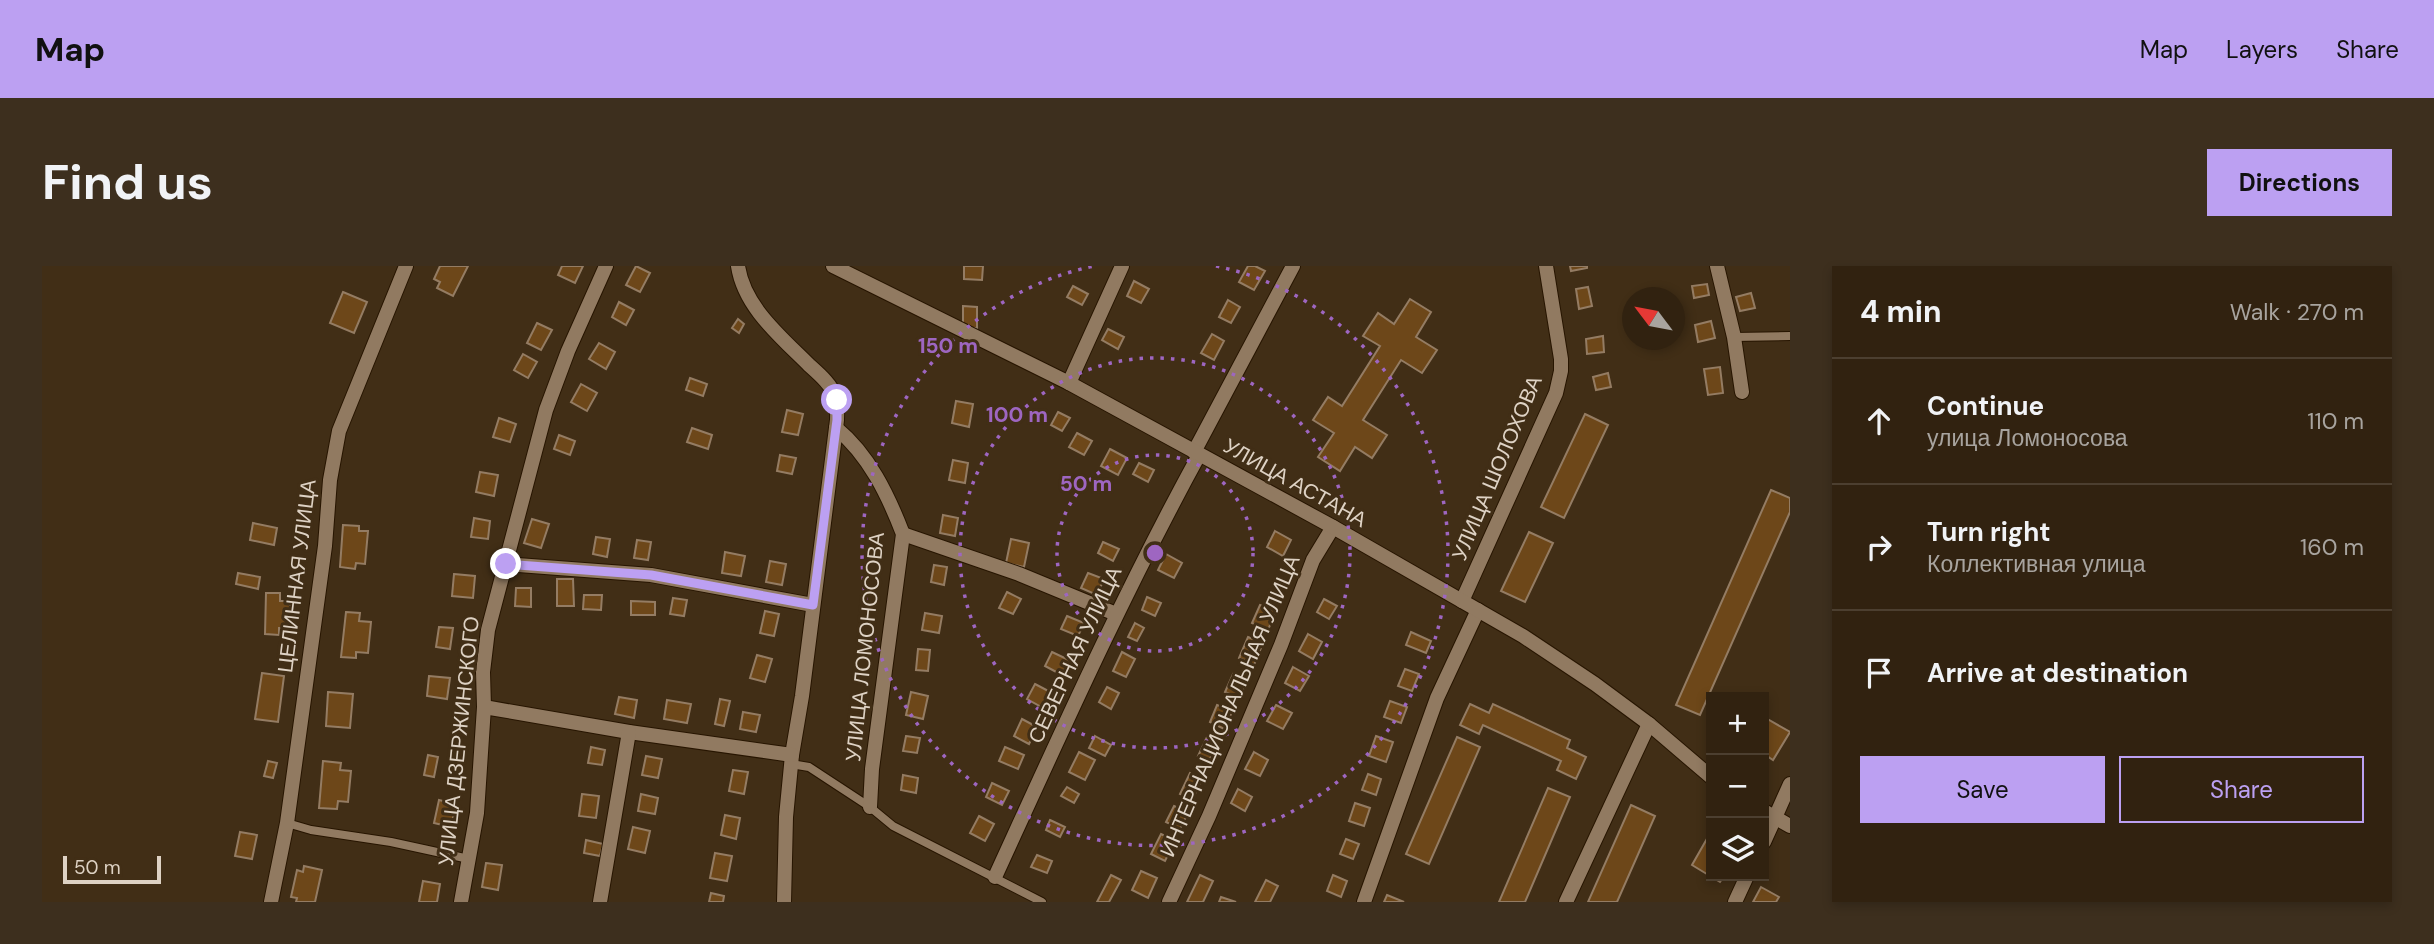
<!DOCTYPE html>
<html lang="en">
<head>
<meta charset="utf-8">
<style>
	:root { --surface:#312210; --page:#3d2f1e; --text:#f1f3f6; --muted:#a8a49f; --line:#4c3f30; --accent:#bca0f2 }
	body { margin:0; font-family:"DM Sans",sans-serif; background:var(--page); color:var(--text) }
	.controls { position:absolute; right:21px; bottom:21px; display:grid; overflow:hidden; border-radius:0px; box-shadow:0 4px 10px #0003 }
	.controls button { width:63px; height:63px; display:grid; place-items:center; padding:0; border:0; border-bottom:2px solid var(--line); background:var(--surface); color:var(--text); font:35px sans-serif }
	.compass { position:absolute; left:1580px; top:21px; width:63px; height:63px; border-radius:50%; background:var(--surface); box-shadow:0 4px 10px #0003; rotate:302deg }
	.scale { position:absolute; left:21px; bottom:18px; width:98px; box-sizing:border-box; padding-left:7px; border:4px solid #ded2c4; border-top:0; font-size:19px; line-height:24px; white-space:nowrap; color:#ded2c4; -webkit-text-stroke:5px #412e16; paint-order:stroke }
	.stop { position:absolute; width:21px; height:21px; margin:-16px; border:5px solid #bca0f2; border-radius:50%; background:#fff }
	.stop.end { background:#bca0f2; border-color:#fff; box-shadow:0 2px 7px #0008 }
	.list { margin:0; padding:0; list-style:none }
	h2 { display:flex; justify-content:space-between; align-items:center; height:91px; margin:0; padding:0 28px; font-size:30px }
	h2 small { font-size:23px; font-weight:400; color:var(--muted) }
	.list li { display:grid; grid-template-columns:46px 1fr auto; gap:21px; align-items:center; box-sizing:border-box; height:126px; padding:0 28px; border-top:2px solid var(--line) }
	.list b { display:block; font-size:26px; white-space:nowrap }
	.list p { margin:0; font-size:23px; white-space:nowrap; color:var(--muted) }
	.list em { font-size:23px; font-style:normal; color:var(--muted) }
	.actions { display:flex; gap:14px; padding:21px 28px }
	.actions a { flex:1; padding:16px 0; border:2px solid var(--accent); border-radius:0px; text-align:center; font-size:24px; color:var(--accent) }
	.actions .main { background:var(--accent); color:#111 }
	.icon { flex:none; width:38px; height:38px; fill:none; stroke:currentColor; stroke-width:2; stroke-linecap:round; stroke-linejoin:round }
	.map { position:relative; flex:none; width:1748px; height:636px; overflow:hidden; border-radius:0px }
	header { display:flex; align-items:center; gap:42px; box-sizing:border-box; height:98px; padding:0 35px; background:var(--accent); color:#111 }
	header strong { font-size:33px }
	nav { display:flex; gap:38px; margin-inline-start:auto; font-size:24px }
	.intro { display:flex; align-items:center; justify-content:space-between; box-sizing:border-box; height:168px; padding:0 42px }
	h1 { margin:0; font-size:49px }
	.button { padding:18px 32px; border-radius:0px; background:var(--accent); color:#111; font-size:24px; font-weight:700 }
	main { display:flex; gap:42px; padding:0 42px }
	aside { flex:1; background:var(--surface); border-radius:0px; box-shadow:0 4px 10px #0003 }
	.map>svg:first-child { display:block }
	.building { fill:#6d4719; stroke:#947c63; stroke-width:2 }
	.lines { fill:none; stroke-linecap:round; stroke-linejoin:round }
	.service-casing { stroke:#271500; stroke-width:10 }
	.minor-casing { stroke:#271500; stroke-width:16 }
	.tertiary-casing { stroke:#271500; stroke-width:16 }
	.service { stroke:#917a61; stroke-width:8 }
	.minor { stroke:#917a61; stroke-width:14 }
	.tertiary { stroke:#917a61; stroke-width:14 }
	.route { stroke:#bca0f2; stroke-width:9 }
	.ring { fill:none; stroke:#9e66c1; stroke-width:3.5; stroke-dasharray:3.5 7 }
	.labels { text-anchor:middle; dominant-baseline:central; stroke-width:6; stroke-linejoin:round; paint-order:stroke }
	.street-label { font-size:21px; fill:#ded2c4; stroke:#412e16 }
	.centre { fill:#9e66c1; stroke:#412e16; stroke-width:3.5 }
	.ring-label { font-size:21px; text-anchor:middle; font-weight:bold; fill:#9e66c1; stroke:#412e16; stroke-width:6; stroke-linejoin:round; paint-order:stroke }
</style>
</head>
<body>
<header>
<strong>Map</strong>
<nav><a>Map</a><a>Layers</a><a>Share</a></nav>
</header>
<div class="intro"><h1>Find us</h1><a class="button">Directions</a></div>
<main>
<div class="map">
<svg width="1748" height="636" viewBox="0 0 1748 636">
	<rect width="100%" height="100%" fill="#412e16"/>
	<g class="building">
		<polygon points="398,0 426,0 411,30 395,22 398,16 392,13"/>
		<polygon points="520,0 541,0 533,17 516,9"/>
		<polygon points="594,0 608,7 598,26 584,19"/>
		<polygon points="922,0 941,0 940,14 922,13"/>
		<polygon points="1206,0 1213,0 1223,5 1212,24 1197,16"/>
		<polygon points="1528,0 1545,0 1545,2 1529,5"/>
		<polygon points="1092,15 1107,23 1099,37 1085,30"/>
		<polygon points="1665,18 1667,29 1652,32 1650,20"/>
		<polygon points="1031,20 1046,28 1040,39 1025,31"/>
		<polygon points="1546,21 1550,40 1537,43 1534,23"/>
		<polygon points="301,26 325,36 312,67 288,57"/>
		<polygon points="1709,27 1713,42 1698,45 1694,31"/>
		<polygon points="1368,33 1389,46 1374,71 1395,84 1380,107 1359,94 1321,154 1345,169 1330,192 1313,181 1298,205 1276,191 1292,167 1271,154 1286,131 1300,140 1338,80 1321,70 1336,47 1352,58"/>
		<polygon points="1186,34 1198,41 1189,57 1177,51"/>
		<polygon points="577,36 592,44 584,59 570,51"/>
		<polygon points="921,40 935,41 935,62 921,62"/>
		<polygon points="696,53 702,58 697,67 690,62"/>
		<polygon points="1669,55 1673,72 1656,76 1653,59"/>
		<polygon points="495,57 510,64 499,84 485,77"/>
		<polygon points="1066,63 1082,71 1076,83 1060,74"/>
		<polygon points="1170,68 1182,75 1172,94 1159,87"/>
		<polygon points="1561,70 1562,86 1545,88 1544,73"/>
		<polygon points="557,77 573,86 564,103 547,93"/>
		<polygon points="481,88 495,96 486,112 472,104"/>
		<polygon points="1678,101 1681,127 1666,129 1662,103"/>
		<polygon points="1566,107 1569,121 1554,124 1551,111"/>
		<polygon points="648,112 665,118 661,130 644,124"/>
		<polygon points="539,118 555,127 545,145 529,136"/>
		<polygon points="914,135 931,138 927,161 910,157"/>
		<polygon points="745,144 761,148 756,169 740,166"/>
		<polygon points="1016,146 1028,152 1020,165 1009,159"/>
		<polygon points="1543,148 1566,159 1522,252 1499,241"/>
		<polygon points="457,152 474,158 468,176 451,171"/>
		<polygon points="650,162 670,169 666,183 645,176"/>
		<polygon points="1035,167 1050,175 1042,189 1027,181"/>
		<polygon points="517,169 533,175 528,189 512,183"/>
		<polygon points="1068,183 1085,192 1076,209 1059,200"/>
		<polygon points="738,189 754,192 750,208 735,205"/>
		<polygon points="911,194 926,197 923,217 907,214"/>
		<polygon points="1097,197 1112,204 1106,216 1091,208"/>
		<polygon points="438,206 456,209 452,230 434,226"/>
		<polygon points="1729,224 1748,232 1748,246 1658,449 1634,439"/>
		<polygon points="901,249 916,252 913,270 898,267"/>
		<polygon points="432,252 448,255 446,273 429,271"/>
		<polygon points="490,253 507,258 499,282 482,277"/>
		<polygon points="211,257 235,262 232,279 208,274"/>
		<polygon points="301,259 317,260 317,265 326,265 323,298 314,297 313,303 298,301"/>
		<polygon points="1233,265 1249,274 1241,290 1225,281"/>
		<polygon points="1487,266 1511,277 1483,336 1459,325"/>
		<polygon points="554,271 568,273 565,291 551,288"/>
		<polygon points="969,273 987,277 982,301 964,297"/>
		<polygon points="595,274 609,276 606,294 592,292"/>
		<polygon points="1061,276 1077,283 1071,295 1056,287"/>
		<polygon points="683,286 703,290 699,310 680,307"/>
		<polygon points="1124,288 1140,297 1132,312 1116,304"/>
		<polygon points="728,295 744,298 740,319 724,316"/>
		<polygon points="892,299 905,301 902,319 889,316"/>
		<polygon points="196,307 218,311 216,323 194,318"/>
		<polygon points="1046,307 1062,313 1055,329 1039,322"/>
		<polygon points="412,308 433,310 431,332 410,330"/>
		<polygon points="515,313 531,313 532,340 515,340"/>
		<polygon points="474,322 489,322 489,341 473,340"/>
		<polygon points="965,326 979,333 971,348 957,342"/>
		<polygon points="224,327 238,327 238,335 248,335 248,362 237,362 237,369 223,368"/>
		<polygon points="542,329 560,329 559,344 541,343"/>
		<polygon points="1105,331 1119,337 1113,350 1100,344"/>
		<polygon points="631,332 645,334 642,350 628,348"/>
		<polygon points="1282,333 1295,340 1287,353 1275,346"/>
		<polygon points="589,335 613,336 613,349 589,349"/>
		<polygon points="1218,339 1234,345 1226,364 1210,357"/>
		<polygon points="723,345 737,348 732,370 718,367"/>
		<polygon points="304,346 318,347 317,355 329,356 326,387 314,386 314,392 299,391"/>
		<polygon points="883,347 900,350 897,367 880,364"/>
		<polygon points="1025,350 1042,357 1036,370 1019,363"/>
		<polygon points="1093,357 1102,362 1095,375 1086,371"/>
		<polygon points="397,361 411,362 408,383 394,381"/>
		<polygon points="1369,366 1389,375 1384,387 1364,379"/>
		<polygon points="1266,368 1280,376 1271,393 1257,385"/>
		<polygon points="1206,371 1221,377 1212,399 1197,392"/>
		<polygon points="876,383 888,384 886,405 874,404"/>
		<polygon points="1010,386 1027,394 1020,409 1003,400"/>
		<polygon points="1080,386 1093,393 1084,411 1071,405"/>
		<polygon points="715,389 730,393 723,416 708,412"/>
		<polygon points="1251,401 1267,410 1258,425 1243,417"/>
		<polygon points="1363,403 1377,408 1370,425 1356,420"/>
		<polygon points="220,407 242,410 236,456 213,453"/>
		<polygon points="1191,408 1205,415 1197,432 1183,426"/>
		<polygon points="387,410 408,412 405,433 385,430"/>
		<polygon points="993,418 1012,428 1003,443 985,433"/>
		<polygon points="1065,421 1077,427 1069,443 1057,436"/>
		<polygon points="286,426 311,428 308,462 284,460"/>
		<polygon points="869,426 886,430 881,453 864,449"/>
		<polygon points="577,431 595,434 592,452 573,448"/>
		<polygon points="678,433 688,435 682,460 673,458"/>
		<polygon points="625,434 649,438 645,457 622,453"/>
		<polygon points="1348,435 1365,441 1359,457 1342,451"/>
		<polygon points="1428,438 1447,447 1451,438 1528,474 1525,482 1544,491 1534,513 1515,504 1519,495 1441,459 1437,468 1418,459"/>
		<polygon points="1175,439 1190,446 1182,463 1168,456"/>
		<polygon points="1234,439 1250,447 1241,463 1225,455"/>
		<polygon points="701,446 718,449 714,466 698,463"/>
		<polygon points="1722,451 1748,466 1731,494 1722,488"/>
		<polygon points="980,453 995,461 987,478 972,470"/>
		<polygon points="864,470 878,472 875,487 861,485"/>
		<polygon points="1053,470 1069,479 1063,490 1047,482"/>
		<polygon points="1334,470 1351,476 1344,496 1327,490"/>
		<polygon points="1165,471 1176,476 1167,495 1156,490"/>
		<polygon points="1415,471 1438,481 1387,598 1364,588"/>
		<polygon points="549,481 563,484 560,499 546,497"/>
		<polygon points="963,481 982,489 976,503 957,495"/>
		<polygon points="1037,486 1053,494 1043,514 1027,506"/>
		<polygon points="1212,486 1226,494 1218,510 1203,503"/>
		<polygon points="386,489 396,491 392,511 382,509"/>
		<polygon points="604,490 620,493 616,512 600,509"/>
		<polygon points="226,495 235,497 231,512 222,510"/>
		<polygon points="281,495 299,497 298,504 309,505 306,536 296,535 295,543 277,542"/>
		<polygon points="691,504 706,506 702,528 687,525"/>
		<polygon points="1148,507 1160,512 1151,533 1138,528"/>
		<polygon points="1326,508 1339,513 1334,529 1320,524"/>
		<polygon points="861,509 876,512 874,527 859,524"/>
		<polygon points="950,517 967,525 960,539 944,531"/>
		<polygon points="1025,521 1037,528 1032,537 1019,530"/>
		<polygon points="1506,522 1528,531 1483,636 1457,636"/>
		<polygon points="1196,523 1210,531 1203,545 1189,537"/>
		<polygon points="540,528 557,530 554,552 537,550"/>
		<polygon points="599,528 616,532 613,548 596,545"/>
		<polygon points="397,534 414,538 409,561 392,557"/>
		<polygon points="1313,537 1328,542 1322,560 1307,555"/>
		<polygon points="1589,539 1613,550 1575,636 1546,636"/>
		<polygon points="1132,540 1146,547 1138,563 1124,556"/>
		<polygon points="683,549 698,552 694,573 679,569"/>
		<polygon points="937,550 952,558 943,575 928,567"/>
		<polygon points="1008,554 1023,561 1018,571 1004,564"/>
		<polygon points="591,561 608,565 603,587 586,583"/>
		<polygon points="198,566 215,569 210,593 193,590"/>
		<polygon points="1119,568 1133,575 1123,595 1109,588"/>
		<polygon points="1666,571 1669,573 1669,610 1682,610 1678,616 1650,599"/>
		<polygon points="1304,573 1317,578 1311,593 1298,588"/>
		<polygon points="544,574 561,578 558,590 542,587"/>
		<polygon points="673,587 690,590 685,615 668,612"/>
		<polygon points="995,589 1010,595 1005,607 989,601"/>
		<polygon points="444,597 460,599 456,624 440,621"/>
		<polygon points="262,600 280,604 273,636 254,636 255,632 249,631 255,604 261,606"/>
		<polygon points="1099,605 1115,612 1106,632 1090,624"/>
		<polygon points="1069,609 1079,614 1067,636 1055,636"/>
		<polygon points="1158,609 1171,615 1161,636 1145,636"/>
		<polygon points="1291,609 1305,615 1299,631 1285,625"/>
		<polygon points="1224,614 1236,620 1228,636 1213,636"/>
		<polygon points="381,615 398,618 395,636 377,636"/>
		<polygon points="1719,621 1737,631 1734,636 1711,636"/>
		<polygon points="669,627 682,630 681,636 667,636"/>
		<polygon points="1345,629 1362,636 1342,636"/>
		<polygon points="1179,631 1194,636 1177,636"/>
	</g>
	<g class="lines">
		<g class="service-casing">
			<g id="service">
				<polyline points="1692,71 1748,70"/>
				<polyline points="749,498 767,501 828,541 851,560 1000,636"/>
				<polyline points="245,557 269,564 349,576 427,593"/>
			</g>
		</g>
		<g class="minor-casing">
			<g id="minor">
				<path d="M 696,0 C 702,41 739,71 767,99 C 777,108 790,119 794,132 C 796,139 795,147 795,154 L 760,430 L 750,489 L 744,551 L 742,636"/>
				<polyline points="1675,0 1692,71 1700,126"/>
				<polyline points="1027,117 1080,0"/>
				<path d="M 794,162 C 827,189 846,229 861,268 L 830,503 L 828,541"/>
				<polyline points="1152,186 1251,0"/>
				<polyline points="861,268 977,308 1074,348"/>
				<polyline points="464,298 609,309 771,339"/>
				<polyline points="1420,335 1514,127 1519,105 1519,93 1504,0"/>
				<polyline points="442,441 587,466 750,489"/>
				<polyline points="1722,576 1748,518"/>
				<path d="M 953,611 C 1018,469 1082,326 1157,189"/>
				<polyline points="229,636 245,557 283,280 288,214 297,165 364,0"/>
				<polyline points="419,636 435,547 442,441 441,406 446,364 504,144 526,85 564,0"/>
				<polyline points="558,636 587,466"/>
				<polyline points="1127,636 1167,550 1239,379 1271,294 1291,261"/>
				<polyline points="1322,636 1395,432 1436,344"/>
				<polyline points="1524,636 1607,458"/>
				<polyline points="1693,636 1705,610"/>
			</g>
		</g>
		<g class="tertiary-casing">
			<g id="tertiary">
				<polyline points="791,0 1027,117 1291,261 1481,370 1553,418 1607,458 1669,511"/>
				<polyline points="1722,545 1748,560"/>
			</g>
		</g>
		<use href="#service" class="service"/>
		<use href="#minor" class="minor"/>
		<use href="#tertiary" class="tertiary"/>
	</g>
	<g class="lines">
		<polyline class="route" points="464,298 609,309 771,339 795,154 795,134"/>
	</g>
	<g class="ring">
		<circle cx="1113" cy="287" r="98"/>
		<circle cx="1113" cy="287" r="195"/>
		<path d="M1174 0A293 293 0 1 1 1052 0"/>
	</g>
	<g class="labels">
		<g class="street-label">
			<text transform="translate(1455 202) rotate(-67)">УЛИЦА ШОЛОХОВА</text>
			<text transform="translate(1253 217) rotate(29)">УЛИЦА АСТАНА</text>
			<text transform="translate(255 310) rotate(-83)">ЦЕЛИННАЯ УЛИЦА</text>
			<text transform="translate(823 381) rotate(-84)">УЛИЦА ЛОМОНОСОВА</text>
			<text transform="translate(1033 389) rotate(-65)">СЕВЕРНАЯ УЛИЦА</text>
			<text transform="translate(1188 440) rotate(-67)">ИНТЕРНАЦИОНАЛЬНАЯ УЛИЦА</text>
			<text transform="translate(417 475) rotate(-84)">УЛИЦА ДЗЕРЖИНСКОГО</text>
		</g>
	</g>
	<circle cx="1113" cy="287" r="10" class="centre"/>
	<g class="ring-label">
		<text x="906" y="87">150 m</text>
		<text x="975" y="156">100 m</text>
		<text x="1044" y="225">50 m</text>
	</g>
</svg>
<div class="controls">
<button>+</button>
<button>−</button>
<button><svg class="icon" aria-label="layers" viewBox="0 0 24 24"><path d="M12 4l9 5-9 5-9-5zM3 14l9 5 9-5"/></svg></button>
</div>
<svg class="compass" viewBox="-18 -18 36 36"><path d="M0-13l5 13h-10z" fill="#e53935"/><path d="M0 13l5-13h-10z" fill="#a8a49f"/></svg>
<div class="scale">50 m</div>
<div class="stop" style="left:795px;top:134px"></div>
<div class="stop end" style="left:464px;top:298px"></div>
</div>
<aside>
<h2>4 min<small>Walk · 270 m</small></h2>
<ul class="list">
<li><svg class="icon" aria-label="ahead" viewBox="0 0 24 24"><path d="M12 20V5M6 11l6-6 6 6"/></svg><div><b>Continue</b><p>улица Ломоносова</p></div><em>110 m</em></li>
<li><svg class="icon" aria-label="right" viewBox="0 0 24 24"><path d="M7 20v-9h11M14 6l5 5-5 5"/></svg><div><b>Turn right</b><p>Коллективная улица</p></div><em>160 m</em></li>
<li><svg class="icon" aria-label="arrive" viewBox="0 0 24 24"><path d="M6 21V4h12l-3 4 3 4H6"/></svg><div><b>Arrive at destination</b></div></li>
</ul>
<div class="actions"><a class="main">Save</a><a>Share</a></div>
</aside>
</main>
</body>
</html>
